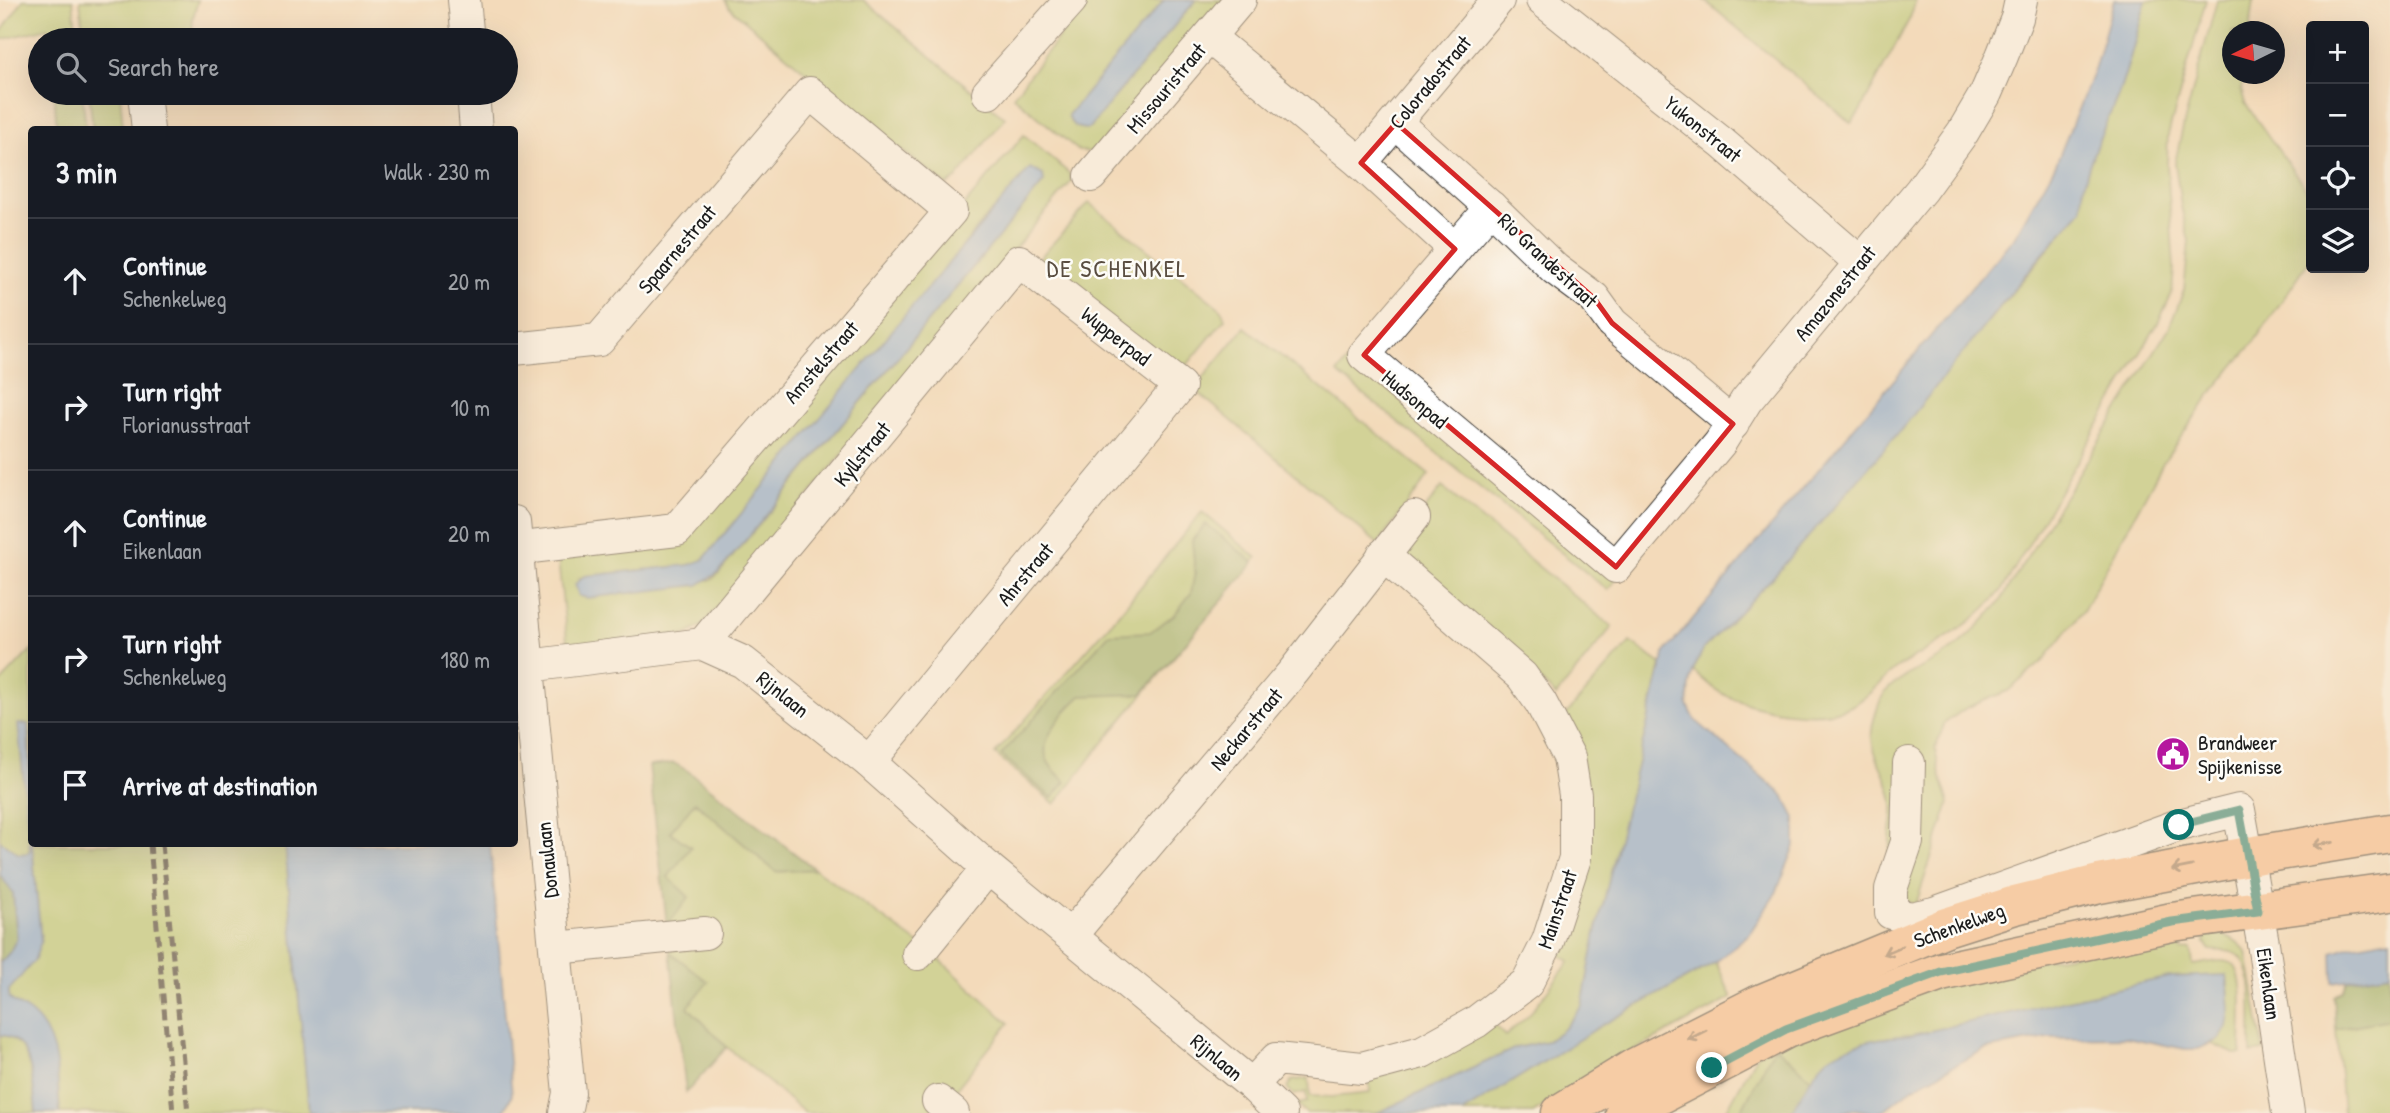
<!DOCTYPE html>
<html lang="en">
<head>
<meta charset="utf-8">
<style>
	:root { --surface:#171b24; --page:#242831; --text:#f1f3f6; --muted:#9ea1a6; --line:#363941 }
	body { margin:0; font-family:"Patrick Hand",sans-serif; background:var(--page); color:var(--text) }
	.controls { position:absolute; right:21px; top:21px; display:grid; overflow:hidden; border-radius:7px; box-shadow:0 7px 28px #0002 }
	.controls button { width:63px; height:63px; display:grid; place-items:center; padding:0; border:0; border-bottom:2px solid var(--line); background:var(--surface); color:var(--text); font:35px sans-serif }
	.compass { position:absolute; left:2222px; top:21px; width:63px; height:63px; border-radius:50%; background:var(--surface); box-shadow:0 7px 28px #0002; rotate:265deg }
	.stop { position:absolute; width:21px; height:21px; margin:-16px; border:5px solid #0f766e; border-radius:50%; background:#fff }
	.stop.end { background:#0f766e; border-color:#fff; box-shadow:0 2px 7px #0008 }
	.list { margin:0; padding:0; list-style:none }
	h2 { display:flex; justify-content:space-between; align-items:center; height:91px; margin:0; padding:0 28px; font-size:30px }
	h2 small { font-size:23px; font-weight:400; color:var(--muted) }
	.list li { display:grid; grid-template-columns:46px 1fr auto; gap:21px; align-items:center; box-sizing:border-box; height:126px; padding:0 28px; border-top:2px solid var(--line) }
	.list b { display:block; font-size:26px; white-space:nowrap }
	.list p { margin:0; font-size:23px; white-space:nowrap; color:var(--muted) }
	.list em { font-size:23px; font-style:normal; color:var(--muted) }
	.icon { flex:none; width:38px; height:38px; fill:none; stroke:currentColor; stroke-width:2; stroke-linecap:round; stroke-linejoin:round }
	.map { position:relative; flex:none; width:2390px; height:1113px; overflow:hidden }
	.search { position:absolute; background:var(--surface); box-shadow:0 7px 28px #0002; left:28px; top:28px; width:490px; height:77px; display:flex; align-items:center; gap:18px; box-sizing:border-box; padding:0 24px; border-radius:38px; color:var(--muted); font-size:26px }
	.panel { position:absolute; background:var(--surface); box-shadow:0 7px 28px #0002; left:28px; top:126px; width:490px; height:721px; border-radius:7px }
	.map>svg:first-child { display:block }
	.green { fill:#acc86e; stroke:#647245; stroke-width:2; fill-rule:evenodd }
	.forest { fill:#89ac61; stroke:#52643e; stroke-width:2 }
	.water { fill:#70a1db; stroke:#465e7c; stroke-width:2 }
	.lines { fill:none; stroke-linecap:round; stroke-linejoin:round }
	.minor-casing { stroke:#3c3834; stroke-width:34 }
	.major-casing { stroke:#3c3834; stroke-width:41 }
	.minor { stroke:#fff; stroke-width:32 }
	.major { stroke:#fbbb8c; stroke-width:38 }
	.rail { stroke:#1c1c1c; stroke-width:5; stroke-dasharray:10 5; stroke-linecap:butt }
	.oneway { stroke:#8c6c54 }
	.route { stroke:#0f766e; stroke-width:9 }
	.marked { fill:none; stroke:#d62828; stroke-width:5; stroke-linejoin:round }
	.labels { text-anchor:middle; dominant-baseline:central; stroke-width:5; stroke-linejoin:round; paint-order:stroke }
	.street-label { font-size:21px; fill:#1c1c1c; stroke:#fdfcf7 }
	.poi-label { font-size:21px; fill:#1c1c1c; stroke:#fdfcf7; text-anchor:start }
	.quarter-label { font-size:24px; letter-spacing:2px; fill:#594d40; stroke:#fdfcf7 }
</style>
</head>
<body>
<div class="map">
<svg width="2390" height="1113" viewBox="0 0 2390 1113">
	<rect width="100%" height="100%" fill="#fdfcf7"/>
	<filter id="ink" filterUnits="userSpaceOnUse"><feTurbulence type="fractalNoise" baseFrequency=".0143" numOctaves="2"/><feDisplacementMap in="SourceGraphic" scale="14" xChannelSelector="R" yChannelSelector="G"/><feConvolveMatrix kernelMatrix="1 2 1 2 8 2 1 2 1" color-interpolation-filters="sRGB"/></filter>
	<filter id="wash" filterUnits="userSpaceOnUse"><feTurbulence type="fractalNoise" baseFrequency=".00686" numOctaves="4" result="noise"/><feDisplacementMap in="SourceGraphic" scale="28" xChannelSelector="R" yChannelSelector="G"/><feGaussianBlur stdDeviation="1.57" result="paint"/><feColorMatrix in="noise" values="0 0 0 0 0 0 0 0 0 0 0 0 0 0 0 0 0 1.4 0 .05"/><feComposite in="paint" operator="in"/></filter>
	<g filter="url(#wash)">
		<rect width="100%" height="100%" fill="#f3daba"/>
		<g class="green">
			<polygon points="23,0 73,0 77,40 49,40 48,28 0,40 0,34"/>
			<polygon points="80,0 198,0 193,18 192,40 84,40"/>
			<polygon points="725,0 863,0 1005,118 957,178 947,185 871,127 729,7"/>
			<polygon points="1088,0 1164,0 1068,115 1071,123 1088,129 1196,0 1226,0 1094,152 1079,151 1013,96"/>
			<polygon points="1704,0 1916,0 1910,18 1859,113 1851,123"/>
			<path d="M 2146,0 L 2206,0 L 2168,135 L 2167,165 L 2174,267 L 2172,293 L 2158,323 L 2002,590 C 1975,624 1939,642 1903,664 C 1883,676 1871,697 1849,707 C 1816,721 1755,710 1723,694 C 1712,689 1703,679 1693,671 L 1703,649 L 1777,573 L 2082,209 C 2081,168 2106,128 2120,90 C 2130,61 2138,30 2146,0 Z"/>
			<path d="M 2217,0 L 2254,0 L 2250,31 L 2232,32 L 2232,74 L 2244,74 L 2241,89 L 2245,103 L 2311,196 L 2311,258 L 2252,345 L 2215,388 L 2164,461 L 2083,611 L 2043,661 L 2008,691 L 1966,708 L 1945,723 L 1935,749 L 1940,775 L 1949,803 L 1916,904 L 1909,902 C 1899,889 1891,869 1890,853 C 1888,838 1894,821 1893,805 C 1891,779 1875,764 1872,739 C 1870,728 1879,697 1888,689 C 1902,675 1926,667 1943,656 C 1964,642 1981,624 1998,605 L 2169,328 L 2184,290 L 2189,241 L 2181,206 L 2175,163 L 2182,131 Z"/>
			<polygon points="54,93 82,93 86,129 57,129"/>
			<polygon points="89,93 120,93 123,129 93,129"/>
			<path d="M 1024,135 L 1070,174 L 1071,182 L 877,412 L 703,625 L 686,635 L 568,649 L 557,552 L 684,536 ZM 1043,175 L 1044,182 L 719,573 L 711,580 L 578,579 L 585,576 L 689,565 L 703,560 L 991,212 Z"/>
			<polygon points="1089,203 1221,309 1225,319 1178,376 1035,263"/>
			<polygon points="1245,327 1429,475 1378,544 1194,389"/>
			<polygon points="1350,357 1618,577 1608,590 1337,373"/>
			<polygon points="1442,487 1612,627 1556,696 1525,665 1391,554"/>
			<polygon points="1202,512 1257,558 1110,734 1055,804 995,754 1116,617"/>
			<polygon points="1630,642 1661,664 1631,797 1596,933 1582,1006 1565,1028 1547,1041 1516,1048 1377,1113 1306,1113 1297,1104 1307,1102 1306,1092 1294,1095 1287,1088 1291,1081 1309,1078 1310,1096 1332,1097 1370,1093 1369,1078 1495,1025 1505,1036 1528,1016 1570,961 1555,952 1566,941 1576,914 1589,866 1563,718"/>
			<polygon points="31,650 31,839 28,725 19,725 30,849 28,853 19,854 0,841 0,683"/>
			<polygon points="695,801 776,872 815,869 937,957 1009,1023 937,1113 805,1113 727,1047 688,1007 670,952 667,926 668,877 670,832"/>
			<polygon points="32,844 285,844 309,1113 60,1113 56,1064 17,1005 9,999 9,990 41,942"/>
			<path d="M 2218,933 C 2231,937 2238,941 2247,952 L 2264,1051 L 2251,1053 C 2250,1032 2257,967 2238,955 C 2229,949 2220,952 2210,950 L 2205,943 L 2203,934 Z"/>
			<path d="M 2179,938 L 2181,951 L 2191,949 L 2193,965 C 2204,964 2221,958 2231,963 C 2248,971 2240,1036 2241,1054 L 2235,1054 L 2212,1044 C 2235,1029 2229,999 2227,975 L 2170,977 L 1912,1035 C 1875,1038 1832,1044 1812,1079 L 1775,1046 L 1740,1113 L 1725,1113 L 1757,1054 L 1813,1029 L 1911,994 L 1991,972 L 2049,959 Z"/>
			<polygon points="1716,962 1732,998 1625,1055 1533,1113 1462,1113 1602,1025"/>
			<polygon points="2390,1019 2390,1113 2343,1113 2336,1029"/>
			<path d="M 0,1035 C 34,1037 33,1088 36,1113 L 0,1113 Z"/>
		</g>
		<g class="forest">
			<path d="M 1206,524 L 1254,563 L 1142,694 L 1081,696 C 1068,708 1041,735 1046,756 C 1048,766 1059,775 1066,782 L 1052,798 L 1001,755 L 1109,634 L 1150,632 L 1175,614 L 1191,593 L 1195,572 L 1192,540 Z"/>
			<polygon points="674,763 688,771 815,869 776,872 695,802 670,832 691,847 668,877 689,897 667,926 649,766"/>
			<polygon points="0,875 13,893 17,938 10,952 0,963"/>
			<polygon points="670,952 708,982 688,1007 727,1047 686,1093"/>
			<polygon points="2390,973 2390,1019 2336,1029 2334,996 2343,990 2348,980"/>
			<polygon points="1775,1046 1812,1079 1791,1113 1740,1113"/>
		</g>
		<g class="water">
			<path d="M 1164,0 L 1196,0 L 1088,129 C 1077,129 1071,126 1068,115 Z"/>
			<path d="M 2114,0 L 2146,0 C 2138,30 2130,61 2120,90 C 2106,127 2081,168 2082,209 L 2029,270 L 1905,425 L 1777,573 L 1703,649 L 1693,671 L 1690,685 L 1688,705 L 1695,720 L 1783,795 L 1795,818 L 1795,846 L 1776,893 L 1749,934 L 1716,962 L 1602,1025 L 1462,1113 L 1377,1113 L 1516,1048 L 1547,1041 L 1565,1028 L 1582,1006 L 1596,933 L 1665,652 L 2015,236 L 2056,164 L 2094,70 Z"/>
			<polygon points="1030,168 1043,175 1044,182 719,572 698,585 587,598 579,596 575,584 585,576 689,565 703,560 924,292"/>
			<path d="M 18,724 L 28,724 L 32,844 L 41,942 L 34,961 L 9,990 L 9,998 C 16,1004 25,1008 32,1014 C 60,1038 57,1079 60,1113 L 36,1113 C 33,1088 34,1037 0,1035 L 0,963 L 10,952 L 17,938 L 13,893 L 0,875 L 0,841 L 19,854 L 28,853 L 30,849 Z"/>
			<polygon points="285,844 490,844 512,1095 503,1113 309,1113"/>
			<polygon points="2390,939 2390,973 2333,982 2332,952 2351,946"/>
			<path d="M 2227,975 L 2230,1009 L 2227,1027 L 2220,1039 L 2198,1049 L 2185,1049 L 2126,1037 L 2048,1038 L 1985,1049 L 1914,1087 L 1884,1110 L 1874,1113 L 1854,1109 L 1841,1113 L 1791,1113 C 1799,1098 1815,1068 1828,1058 C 1852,1041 1883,1037 1912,1035 L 2169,977 Z"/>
		</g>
	</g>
	<g filter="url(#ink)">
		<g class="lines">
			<g class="minor-casing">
				<g id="minor">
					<polyline points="464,0 468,40"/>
					<polyline points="1542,0 1722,143 1860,262"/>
					<polyline points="1209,37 1361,163 1455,249"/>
					<polyline points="144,93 148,130"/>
					<polyline points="473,93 476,130"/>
					<polyline points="988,93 1071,0"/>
					<polyline points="1396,123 1495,211 1555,269 1594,298 1612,323 1733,424"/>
					<polyline points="1361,163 1498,0"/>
					<polyline points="1091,176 1240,0"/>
					<polyline points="1491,207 1364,355 1616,567 1720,443 1746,401 1921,190 1963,132 1986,93 2002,56 2017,18 2021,0"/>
					<polyline points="514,349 599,340 810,93 951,211 677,530 514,549"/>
					<polyline points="514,522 569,1093 565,1113"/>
					<polyline points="703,644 1019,261 1180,386 869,762"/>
					<polyline points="528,666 703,644 743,662 869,762 988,868 1252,1085 1281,1113"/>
					<polyline points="1909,763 1907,842 1891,889 1891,913 1911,918 1934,913 2179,825 2239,810 2263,943 2288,1113"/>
					<polyline points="1071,935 1294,671 1414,517"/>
					<polyline points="556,948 705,933"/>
					<polyline points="918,954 988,868"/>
					<polyline points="1252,1085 1276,1059 1362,1068 1422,1052 1476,1022 1527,983 1548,941 1575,858 1575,795 1569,757 1541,703 1522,676 1383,555"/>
					<polyline points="938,1101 953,1113"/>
				</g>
			</g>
			<g class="major-casing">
				<g id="major">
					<polyline points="1561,1113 1636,1067 1758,1005 1946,927 2015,905 2099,884 2249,856 2390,833"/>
					<polyline points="1625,1113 1786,1029 1941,972 2172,922 2390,892"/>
				</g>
			</g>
			<use href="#minor" class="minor"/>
			<use href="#major" class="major"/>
			<g class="rail">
				<polyline points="150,844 173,1113"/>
				<polyline points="162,844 188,1113"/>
			</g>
		</g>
		<defs><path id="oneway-shaft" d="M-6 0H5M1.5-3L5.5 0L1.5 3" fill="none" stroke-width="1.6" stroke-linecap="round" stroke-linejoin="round" transform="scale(1.75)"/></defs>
		<g class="oneway">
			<use href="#oneway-shaft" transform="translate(2323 844) rotate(171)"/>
			<use href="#oneway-shaft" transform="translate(2182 868) rotate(169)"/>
			<use href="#oneway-shaft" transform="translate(1893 950) rotate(157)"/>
			<use href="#oneway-shaft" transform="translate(1697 1035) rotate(153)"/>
		</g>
	</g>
	<g class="lines" filter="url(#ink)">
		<polyline class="route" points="1712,1068 1786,1029 1941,972 2172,922 2258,911 2239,810 2179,825"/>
	</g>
	<path d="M0 0H2390V1113H0ZM 1396,123 L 1594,298 L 1612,323 L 1733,424 L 1616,567 L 1364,355 L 1455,249 L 1361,163 Z" fill="#f3daba" fill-opacity=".55" fill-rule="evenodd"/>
	<path class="marked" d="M 1396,123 L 1594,298 L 1612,323 L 1733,424 L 1616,567 L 1364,355 L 1455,249 L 1361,163 Z"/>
	<defs>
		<g id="civic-disc" transform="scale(1.75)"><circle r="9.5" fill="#b5179e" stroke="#fdfcf7"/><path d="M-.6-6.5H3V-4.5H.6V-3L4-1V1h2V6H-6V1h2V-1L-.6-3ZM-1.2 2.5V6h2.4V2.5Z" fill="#fff"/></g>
	</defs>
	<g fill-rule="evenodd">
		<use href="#civic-disc" x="2173" y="754"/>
	</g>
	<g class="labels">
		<g class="street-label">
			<text transform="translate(1430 82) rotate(-50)">Coloradostraat</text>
			<text transform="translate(1166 88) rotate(-50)">Missouristraat</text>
			<text transform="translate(1703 129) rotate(39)">Yukonstraat</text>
			<text transform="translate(677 249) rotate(-50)">Spaarnestraat</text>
			<text transform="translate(1548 260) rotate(43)">Rio Grandestraat</text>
			<text transform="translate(1835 293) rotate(-51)">Amazonestraat</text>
			<text transform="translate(1116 336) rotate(38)">Wupperpad</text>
			<text transform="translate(821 362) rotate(-49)">Amstelstraat</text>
			<text transform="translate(1415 399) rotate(40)">Hudsonpad</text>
			<text transform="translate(862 454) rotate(-51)">Kyllstraat</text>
			<text transform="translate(1025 574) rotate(-50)">Ahrstraat</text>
			<text transform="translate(783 694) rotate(39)">Rijnlaan</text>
			<text transform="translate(1246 729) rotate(-50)">Neckarstraat</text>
			<text transform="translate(547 860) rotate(-96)">Donaulaan</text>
			<text transform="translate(1557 909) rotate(-71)">Mainstraat</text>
			<text transform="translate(1959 925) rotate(-20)">Schenkelweg</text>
			<text transform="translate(2269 984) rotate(82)">Eikenlaan</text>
			<text transform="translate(1217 1057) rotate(40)">Rijnlaan</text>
		</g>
		<g class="poi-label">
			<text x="2198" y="742">Brandweer<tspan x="2198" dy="24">Spijkenisse</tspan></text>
		</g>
		<g class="quarter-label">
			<text x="1117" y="268">DE SCHENKEL</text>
		</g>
	</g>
</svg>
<div class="controls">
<button>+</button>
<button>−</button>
<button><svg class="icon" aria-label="locate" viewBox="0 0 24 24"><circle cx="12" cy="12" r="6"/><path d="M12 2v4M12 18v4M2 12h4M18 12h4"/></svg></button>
<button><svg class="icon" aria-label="layers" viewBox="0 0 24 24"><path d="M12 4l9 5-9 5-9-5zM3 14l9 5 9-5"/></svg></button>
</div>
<svg class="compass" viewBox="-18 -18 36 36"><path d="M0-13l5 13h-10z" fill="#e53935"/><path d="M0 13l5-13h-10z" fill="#9ea1a6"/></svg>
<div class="stop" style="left:2179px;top:825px"></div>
<div class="stop end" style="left:1712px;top:1068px"></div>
<div class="search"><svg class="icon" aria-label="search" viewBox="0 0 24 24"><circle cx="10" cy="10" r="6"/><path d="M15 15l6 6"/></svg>Search here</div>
<section class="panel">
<h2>3 min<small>Walk · 230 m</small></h2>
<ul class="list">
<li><svg class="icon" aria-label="ahead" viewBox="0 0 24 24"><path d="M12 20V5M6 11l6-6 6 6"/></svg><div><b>Continue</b><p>Schenkelweg</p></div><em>20 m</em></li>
<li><svg class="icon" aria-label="right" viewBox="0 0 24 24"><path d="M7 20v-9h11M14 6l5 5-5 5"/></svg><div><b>Turn right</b><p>Florianusstraat</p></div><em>10 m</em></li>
<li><svg class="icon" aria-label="ahead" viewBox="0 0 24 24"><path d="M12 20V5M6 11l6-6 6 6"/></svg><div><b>Continue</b><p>Eikenlaan</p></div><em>20 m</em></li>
<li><svg class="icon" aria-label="right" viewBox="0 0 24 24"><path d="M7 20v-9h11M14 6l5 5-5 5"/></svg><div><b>Turn right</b><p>Schenkelweg</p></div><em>180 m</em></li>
<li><svg class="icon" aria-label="arrive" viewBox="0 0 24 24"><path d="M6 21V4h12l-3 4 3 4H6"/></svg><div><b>Arrive at destination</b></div></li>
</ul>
</section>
</div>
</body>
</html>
